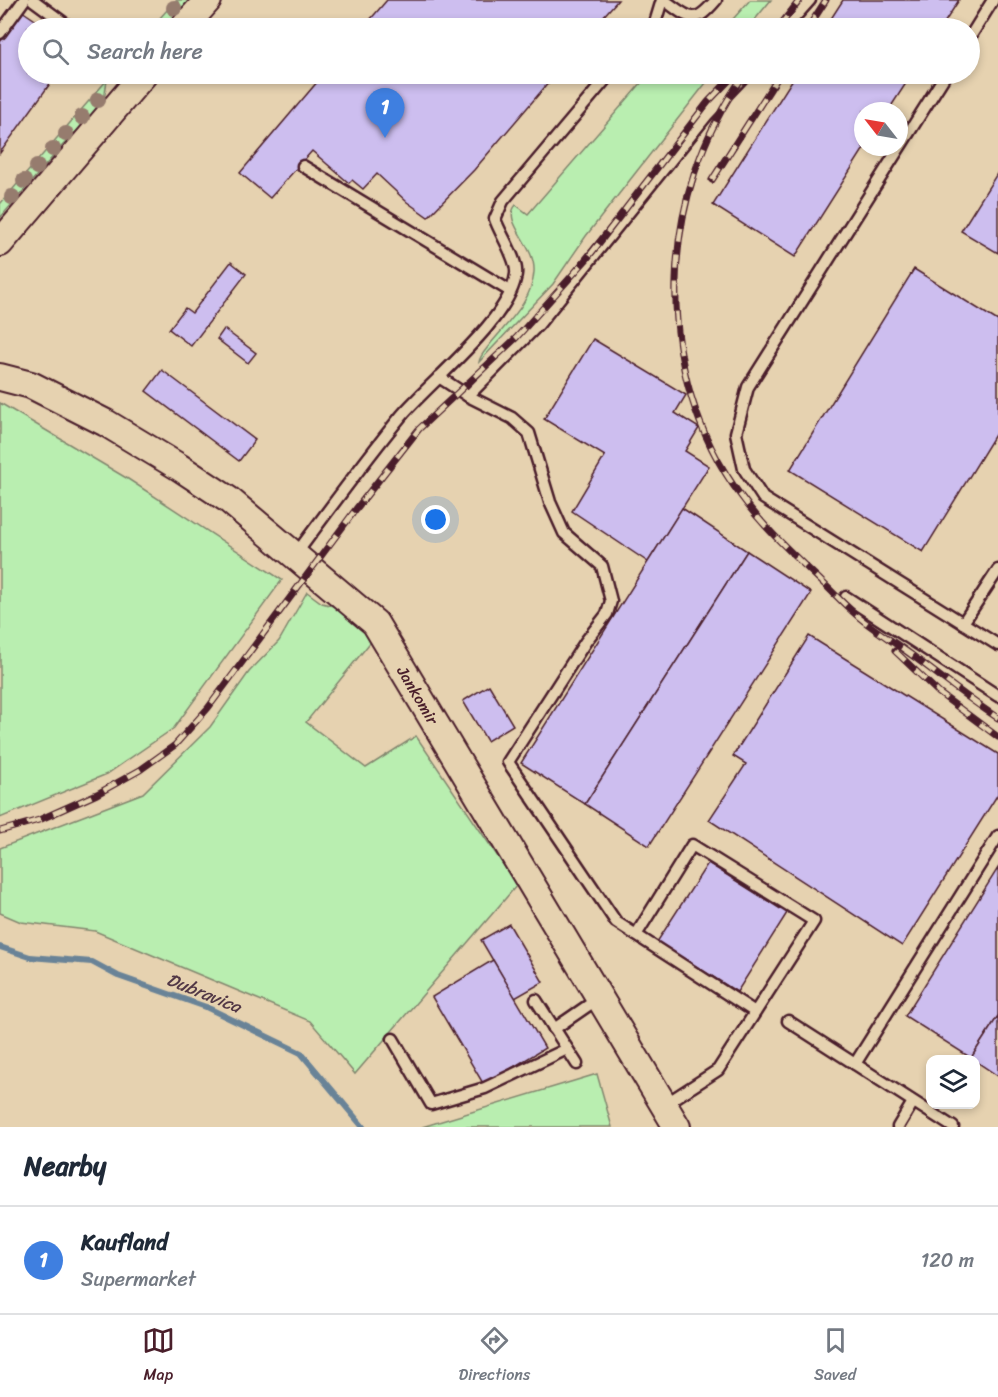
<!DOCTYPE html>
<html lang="en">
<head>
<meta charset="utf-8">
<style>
	:root { --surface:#fff; --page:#f6f6f7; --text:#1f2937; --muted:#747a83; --line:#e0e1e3; --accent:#4a1f2b }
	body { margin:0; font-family:Sriracha,sans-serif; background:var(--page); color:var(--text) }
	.controls { position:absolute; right:18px; bottom:18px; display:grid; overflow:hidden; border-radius:12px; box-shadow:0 3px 9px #0003 }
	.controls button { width:54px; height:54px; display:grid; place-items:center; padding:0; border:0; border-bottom:2px solid var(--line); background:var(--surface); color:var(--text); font:30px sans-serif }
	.compass { position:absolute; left:854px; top:102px; width:54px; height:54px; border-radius:50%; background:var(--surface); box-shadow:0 3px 9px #0003; rotate:301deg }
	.you { position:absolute; left:436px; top:520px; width:21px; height:21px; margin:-15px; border:4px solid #fff; border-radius:50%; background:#1a73e8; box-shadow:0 0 0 9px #1a73e833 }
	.badge { display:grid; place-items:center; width:39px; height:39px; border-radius:50%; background:var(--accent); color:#fff; font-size:20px; font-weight:700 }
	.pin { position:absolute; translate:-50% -50px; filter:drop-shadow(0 2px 3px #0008) }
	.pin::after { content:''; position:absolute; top:32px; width:21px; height:18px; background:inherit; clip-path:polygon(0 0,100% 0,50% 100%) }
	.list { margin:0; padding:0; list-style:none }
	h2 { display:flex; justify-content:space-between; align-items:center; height:78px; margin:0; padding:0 24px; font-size:26px }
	h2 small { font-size:20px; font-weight:400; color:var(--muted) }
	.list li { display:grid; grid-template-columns:39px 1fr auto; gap:18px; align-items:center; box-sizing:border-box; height:108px; padding:0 24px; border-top:2px solid var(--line) }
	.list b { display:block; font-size:22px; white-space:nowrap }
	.list p { margin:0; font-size:20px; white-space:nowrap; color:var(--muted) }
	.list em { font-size:20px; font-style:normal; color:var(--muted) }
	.icon { flex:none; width:33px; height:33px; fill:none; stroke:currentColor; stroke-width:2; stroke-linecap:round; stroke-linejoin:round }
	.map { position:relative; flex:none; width:998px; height:1127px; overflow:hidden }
	.search { position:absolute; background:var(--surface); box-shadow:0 3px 9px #0003; left:18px; right:18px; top:18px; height:66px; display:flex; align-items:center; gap:15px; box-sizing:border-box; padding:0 21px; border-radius:33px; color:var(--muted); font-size:22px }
	.sheet { height:186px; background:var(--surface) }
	nav { display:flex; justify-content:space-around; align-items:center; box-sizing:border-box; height:84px; border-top:2px solid var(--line); background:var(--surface); font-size:16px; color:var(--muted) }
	nav a { display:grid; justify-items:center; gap:3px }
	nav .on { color:var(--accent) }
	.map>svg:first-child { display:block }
	.green { fill:#b9eeb0; stroke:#82866e; stroke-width:1.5 }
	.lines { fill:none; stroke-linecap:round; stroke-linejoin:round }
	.stream { stroke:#698397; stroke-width:6 }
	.building { fill:#cdbeef; stroke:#4a1f2b; stroke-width:1.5 }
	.service-casing { stroke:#4a1f2b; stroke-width:15 }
	.tertiary-casing { stroke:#4a1f2b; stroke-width:30 }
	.service { stroke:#e6d2b0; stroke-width:10 }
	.tertiary { stroke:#e6d2b0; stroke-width:26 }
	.rail-casing { stroke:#4a1f2b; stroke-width:7 }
	.rail { stroke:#e6d2b0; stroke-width:4.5; stroke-dasharray:14; stroke-linecap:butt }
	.tree { fill:#967b6e }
	.labels { text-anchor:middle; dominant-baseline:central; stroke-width:4.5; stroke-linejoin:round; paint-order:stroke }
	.street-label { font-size:16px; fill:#4a1f2b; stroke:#e6d2b0 }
	.water-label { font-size:18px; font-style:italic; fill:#523846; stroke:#e6d2b0 }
</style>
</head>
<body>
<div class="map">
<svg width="998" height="1127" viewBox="0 0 998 1127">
	<rect width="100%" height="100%" fill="#e6d2b0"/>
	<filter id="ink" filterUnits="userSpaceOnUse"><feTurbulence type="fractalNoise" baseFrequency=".0167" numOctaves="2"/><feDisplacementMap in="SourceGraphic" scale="12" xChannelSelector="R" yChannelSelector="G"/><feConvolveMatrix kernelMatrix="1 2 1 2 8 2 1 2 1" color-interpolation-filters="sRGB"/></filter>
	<g filter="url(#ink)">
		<g class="green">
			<polygon points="176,0 193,0 168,28 151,28"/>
			<polygon points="750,0 771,0 748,28 725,28"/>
			<path d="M 649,74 L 713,74 L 586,236 L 553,284 L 479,362 C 480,355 487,349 491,343 C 509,321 532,301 534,272 C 536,245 501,222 516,205 L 528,214 Z"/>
			<polygon points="107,80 104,101 98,110 62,146 0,218 0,204"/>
			<polygon points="0,403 128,479 282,580 174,728 107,774 0,818"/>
			<polygon points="307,592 322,603 341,608 373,639 306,722 366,768 416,736 517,885 355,1074 310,1021 95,931 21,922 0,913 0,848 143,793 210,727 249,672 279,641"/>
			<polygon points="597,1074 612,1127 422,1127"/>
		</g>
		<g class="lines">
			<polyline class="stream" points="0,947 30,957 92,962 118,976 206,1007 301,1053 363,1127"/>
		</g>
		<g class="building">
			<polygon points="387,0 618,0 593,28 363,28"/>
			<polygon points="843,0 959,0 941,28 825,28"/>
			<polygon points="22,11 47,28 28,28 28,74 57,74 0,153 0,42"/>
			<polygon points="324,74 556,74 474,170 428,217 407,202 377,174 363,189 352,180 349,183 312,151 270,198 240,173"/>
			<polygon points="796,74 912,74 888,111 863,111 863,147 865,147 795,257 713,205"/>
			<polygon points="998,172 998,253 961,231"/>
			<polygon points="231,262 246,274 191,346 169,329 185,308 192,313"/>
			<polygon points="914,269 998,321 998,430 923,552 790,470"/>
			<polygon points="224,329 256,353 248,363 217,339"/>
			<polygon points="593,339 686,395 675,413 699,428 685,451 709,466 648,562 572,511 605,456 544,419"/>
			<polygon points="162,370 255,440 239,461 146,391"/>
			<polygon points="682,508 747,551 585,804 521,763"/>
			<polygon points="747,551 811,593 649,846 585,804"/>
			<polygon points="809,636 998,754 998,794 902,946 709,820 746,764 733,756"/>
			<polygon points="489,685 513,725 487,741 463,701"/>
			<polygon points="708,863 787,913 737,992 657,942"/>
			<polygon points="998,868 998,1016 971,1058 905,1016"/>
			<polygon points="509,924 543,982 515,998 481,940"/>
			<polygon points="493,960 545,1048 484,1085 432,997"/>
			<polygon points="998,1016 998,1076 971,1058"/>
		</g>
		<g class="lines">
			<g class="service-casing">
				<g id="service">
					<polyline points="33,0 71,28"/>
					<path d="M 664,0 C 690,18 693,27 716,0"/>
					<polyline points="650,28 655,23 662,0"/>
					<polyline points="785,28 810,0"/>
					<polyline points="0,33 24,0"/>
					<polyline points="970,37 993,0"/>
					<polyline points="946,74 748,387 736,433 744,469 763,498 998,645"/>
					<polyline points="303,166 510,291"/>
					<polyline points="439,377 468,396 538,325 707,115 746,74"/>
					<polyline points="468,396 512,418 529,433 550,502 564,533 602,566 611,601 607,614 586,641 508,762 616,922 755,1012"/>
					<path d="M 296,554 C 331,507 365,460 402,415 C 432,380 511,318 516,274 C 518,260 500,234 495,219 L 503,201 L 610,74"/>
					<polyline points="846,597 998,696"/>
					<polyline points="963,623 998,570"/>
					<polyline points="636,935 692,845 814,921 718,1070 664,1105"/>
					<polyline points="536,1000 577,1064"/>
					<polyline points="788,1021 953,1127"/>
					<polyline points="554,1029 599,998"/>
					<polyline points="393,1039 431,1104 485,1088 567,1049"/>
					<polyline points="855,1064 998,836"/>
					<polyline points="898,1127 913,1102"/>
				</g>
			</g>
			<g class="tertiary-casing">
				<g id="tertiary">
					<polyline points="183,28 208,0"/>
					<polyline points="0,243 144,74"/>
					<path id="s1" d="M 0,377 L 31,385 L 106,423 L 179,467 L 229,500 L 375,623 L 677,1127"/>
				</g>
			</g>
			<use href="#service" class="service"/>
			<use href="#tertiary" class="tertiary"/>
			<g class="rail-casing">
				<g id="rail">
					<polyline points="778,28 800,0"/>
					<polyline points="808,28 826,0"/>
					<path d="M 745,74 C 657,194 650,374 741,496 C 764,528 793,554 822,582 C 836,595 849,610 865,622 C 882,635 900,646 917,659 C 944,679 970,700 998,718"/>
					<polyline points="712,180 780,74"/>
					<polyline points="895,651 939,693 998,737"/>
					<polyline points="0,831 39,820 97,794 140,770 175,745 208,708 356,509 419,429 516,338 586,260 708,102 735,74"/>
				</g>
			</g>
			<use href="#rail" class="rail"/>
		</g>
		<g class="tree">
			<circle cx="174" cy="8" r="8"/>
			<circle cx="98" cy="100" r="8"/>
			<circle cx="82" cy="117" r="8"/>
			<circle cx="66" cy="134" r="8"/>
			<circle cx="53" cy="149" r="8"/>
			<circle cx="37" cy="167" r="8"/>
			<circle cx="24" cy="181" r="8"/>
			<circle cx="12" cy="197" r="8"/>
		</g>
	</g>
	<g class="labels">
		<g class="street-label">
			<text stroke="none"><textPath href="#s1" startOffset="536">Jankomir</textPath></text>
		</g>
		<g class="water-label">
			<text transform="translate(204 993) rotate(22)">Dubravica</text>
		</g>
	</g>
</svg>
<div class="controls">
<button><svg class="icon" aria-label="layers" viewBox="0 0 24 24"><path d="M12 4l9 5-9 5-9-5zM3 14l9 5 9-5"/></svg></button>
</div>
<svg class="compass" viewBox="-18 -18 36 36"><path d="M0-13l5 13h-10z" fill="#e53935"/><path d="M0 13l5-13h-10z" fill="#747a83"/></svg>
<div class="you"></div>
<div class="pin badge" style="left:385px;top:138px;background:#3f7fe0">1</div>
<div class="search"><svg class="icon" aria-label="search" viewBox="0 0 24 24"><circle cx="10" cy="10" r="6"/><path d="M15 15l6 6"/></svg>Search here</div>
</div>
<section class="sheet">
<h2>Nearby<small></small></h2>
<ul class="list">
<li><span class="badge" style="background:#3f7fe0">1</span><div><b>Kaufland</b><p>Supermarket</p></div><em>120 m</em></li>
</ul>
</section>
<nav>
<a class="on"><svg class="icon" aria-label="map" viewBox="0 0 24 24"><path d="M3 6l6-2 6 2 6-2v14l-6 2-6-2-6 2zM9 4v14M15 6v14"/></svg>Map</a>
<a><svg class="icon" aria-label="directions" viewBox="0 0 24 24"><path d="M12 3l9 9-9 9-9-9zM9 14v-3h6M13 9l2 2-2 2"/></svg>Directions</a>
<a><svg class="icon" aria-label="saved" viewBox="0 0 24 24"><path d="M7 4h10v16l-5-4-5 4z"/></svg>Saved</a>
</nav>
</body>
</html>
